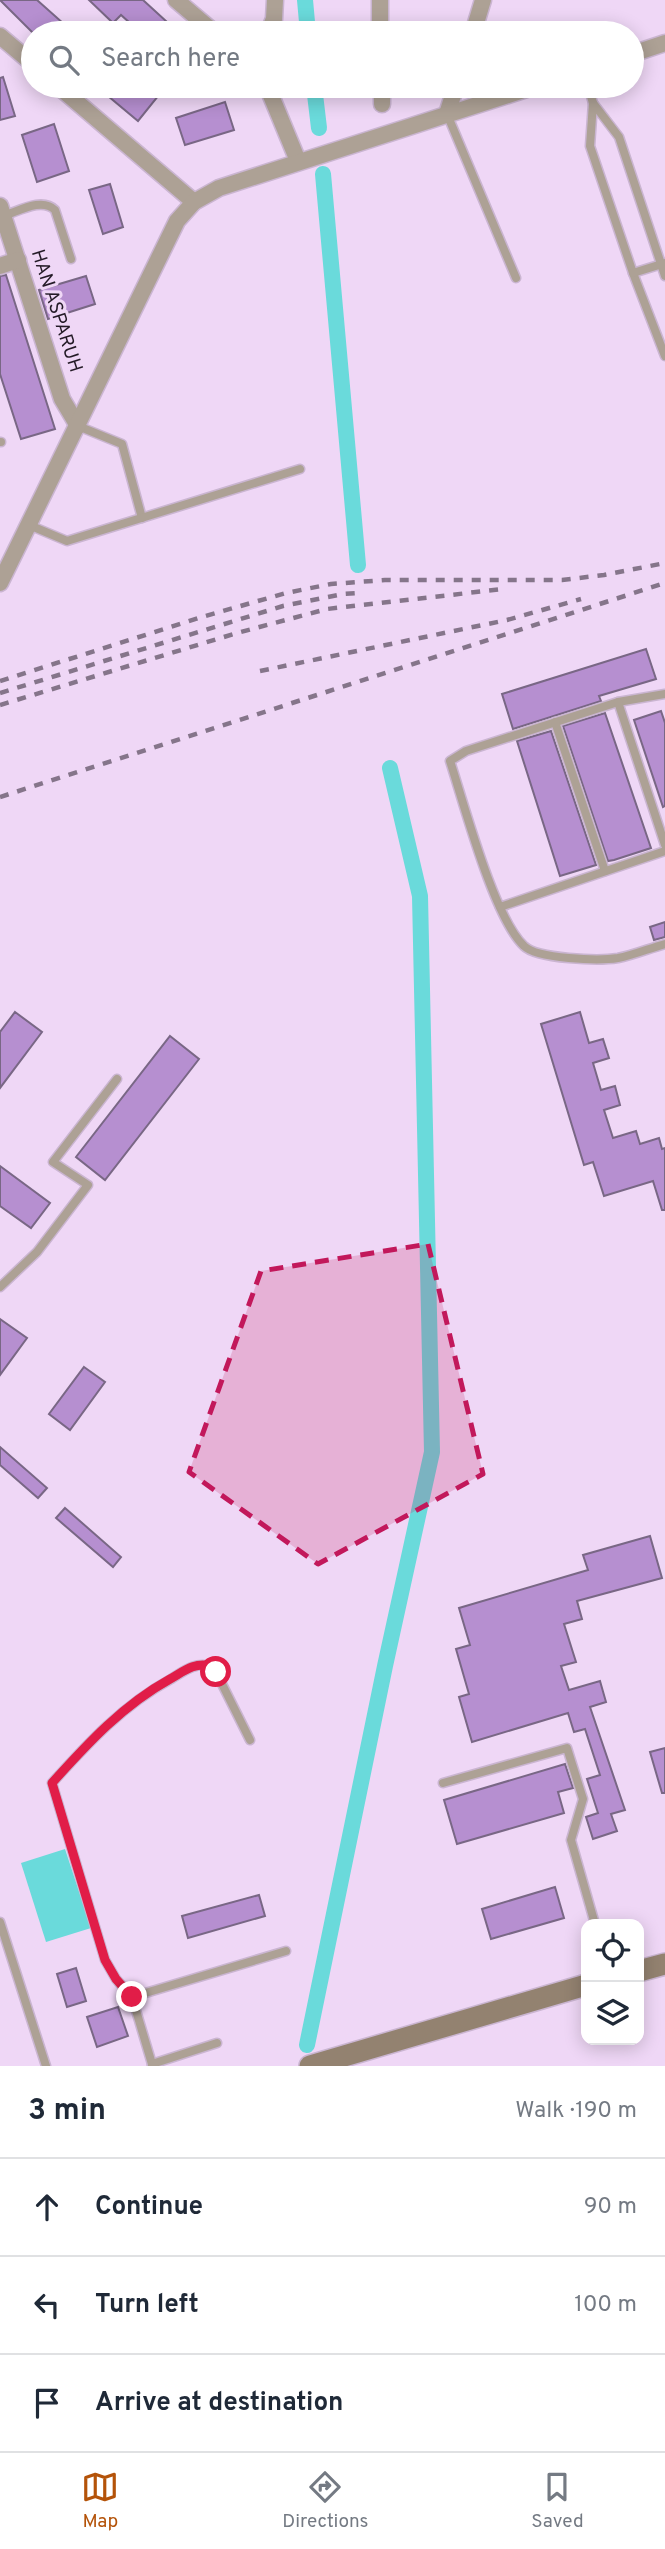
<!DOCTYPE html>
<html lang="en">
<head>
<meta charset="utf-8">
<style>
	:root { --surface:#fff; --page:#f6f6f7; --text:#1f2937; --muted:#747a83; --line:#e0e1e3; --accent:#b45309 }
	body { margin:0; font-family:Overpass,sans-serif; background:var(--page); color:var(--text) }
	.controls { position:absolute; right:21px; bottom:21px; display:grid; overflow:hidden; border-radius:14px; box-shadow:0 4px 18px #0003 }
	.controls button { width:63px; height:63px; display:grid; place-items:center; padding:0; border:0; border-bottom:2px solid var(--line); background:var(--surface); color:var(--text); font:35px sans-serif }
	.stop { position:absolute; width:21px; height:21px; margin:-16px; border:5px solid #e11d48; border-radius:50%; background:#fff }
	.stop.end { background:#e11d48; border-color:#fff; box-shadow:0 2px 7px #0008 }
	.list { margin:0; padding:0; list-style:none }
	h2 { display:flex; justify-content:space-between; align-items:center; height:91px; margin:0; padding:0 28px; font-size:30px }
	h2 small { font-size:23px; font-weight:400; color:var(--muted) }
	.list li { display:grid; grid-template-columns:46px 1fr auto; gap:21px; align-items:center; box-sizing:border-box; height:98px; padding:0 28px; border-top:2px solid var(--line) }
	.list b { display:block; font-size:26px; white-space:nowrap }
	.list em { font-size:23px; font-style:normal; color:var(--muted) }
	.icon { flex:none; width:38px; height:38px; fill:none; stroke:currentColor; stroke-width:2; stroke-linecap:round; stroke-linejoin:round }
	.map { position:relative; flex:none; width:665px; height:2066px; overflow:hidden }
	.search { position:absolute; background:var(--surface); box-shadow:0 4px 18px #0003; left:21px; right:21px; top:21px; height:77px; display:flex; align-items:center; gap:18px; box-sizing:border-box; padding:0 24px; border-radius:38px; color:var(--muted); font-size:26px }
	.sheet { height:385px; background:var(--surface) }
	nav { display:flex; justify-content:space-around; align-items:center; box-sizing:border-box; height:98px; border-top:2px solid var(--line); background:var(--surface); font-size:19px; color:var(--muted) }
	nav a { display:grid; justify-items:center; gap:4px }
	nav .on { color:var(--accent) }
	.map>svg:first-child { display:block }
	.water { fill:#6adadb }
	.lines { fill:none; stroke-linecap:round; stroke-linejoin:round }
	.canal { stroke:#6adadb; stroke-width:16 }
	.building { fill:#b68fd0; stroke:#796785; stroke-width:2 }
	.service-casing { stroke:#cab5d1; stroke-width:11 }
	.minor-casing { stroke:#cab5d1; stroke-width:19 }
	.secondary-casing { stroke:#cab5d1; stroke-width:24 }
	.service { stroke:#ada195; stroke-width:8 }
	.minor { stroke:#ada195; stroke-width:16 }
	.secondary { stroke:#938270; stroke-width:21 }
	.rail { stroke:#85758a; stroke-width:4.5; stroke-dasharray:9 9; stroke-linecap:butt }
	.route { stroke:#e11d48; stroke-width:9 }
	.marked { fill:#c2185b; fill-opacity:0.2; stroke:#c2185b; stroke-width:5; stroke-dasharray:14 9; stroke-linejoin:round }
	.labels { text-anchor:middle; dominant-baseline:central; stroke-width:6; stroke-linejoin:round; paint-order:stroke }
	.street-label { font-size:19px; fill:#231a26; stroke:#efd7f6 }
</style>
</head>
<body>
<div class="map">
<svg width="665" height="2066" viewBox="0 0 665 2066">
	<rect width="100%" height="100%" fill="#efd7f6"/>
	<polygon class="water" points="65,1849 91,1928 46,1942 21,1863"/>
	<g class="lines">
		<g class="canal">
			<polyline points="305,0 308,33"/>
			<polyline points="314,86 319,128"/>
			<polyline points="323,174 358,565"/>
			<polyline points="307,2045 385,1666 432,1452 420,896 390,768"/>
		</g>
	</g>
	<g class="building">
		<polygon points="0,0 37,0 64,24 56,33 33,33"/>
		<polygon points="89,0 143,0 179,33 141,33 121,15 113,23"/>
		<polygon points="3,77 15,116 0,120 0,78"/>
		<polygon points="96,86 148,86 159,95 138,121"/>
		<polygon points="225,102 234,130 185,145 176,118"/>
		<polygon points="54,124 69,171 37,182 22,135"/>
		<polygon points="110,184 123,227 103,234 89,190"/>
		<polygon points="6,275 55,429 21,439 0,374 0,276"/>
		<polygon points="86,276 95,304 48,319 39,290"/>
		<polygon points="646,649 656,679 599,696 601,701 513,729 502,694"/>
		<polygon points="661,711 665,723 665,806 663,807 634,720"/>
		<polygon points="605,713 651,848 614,860 608,861 563,726"/>
		<polygon points="551,731 596,865 560,876 517,741"/>
		<polygon points="665,922 665,937 654,940 650,927"/>
		<polygon points="15,1012 42,1032 0,1088 0,1032"/>
		<polygon points="580,1012 589,1043 603,1039 609,1058 593,1063 601,1090 615,1086 620,1105 604,1110 613,1138 636,1131 640,1144 659,1138 662,1149 665,1148 665,1210 662,1210 653,1181 604,1196 593,1162 584,1165 541,1024"/>
		<polygon points="170,1036 199,1059 105,1180 76,1157"/>
		<polygon points="0,1166 50,1203 31,1228 0,1206"/>
		<polygon points="0,1319 27,1338 0,1375"/>
		<polygon points="84,1367 105,1382 70,1430 49,1414"/>
		<polygon points="0,1447 47,1488 38,1498 0,1465"/>
		<polygon points="65,1508 121,1557 113,1567 56,1518"/>
		<polygon points="650,1536 662,1578 577,1601 582,1619 564,1624 576,1662 561,1666 569,1690 600,1681 606,1702 590,1707 625,1810 611,1814 617,1831 593,1839 586,1817 598,1813 587,1779 600,1775 585,1729 574,1732 568,1713 472,1742 459,1697 469,1694 456,1649 470,1645 459,1608 588,1570 583,1555"/>
		<polygon points="665,1748 665,1793 662,1793 650,1752"/>
		<polygon points="565,1764 573,1788 558,1792 564,1813 457,1844 444,1800"/>
		<polygon points="555,1887 564,1918 491,1939 482,1909"/>
		<polygon points="259,1895 265,1916 188,1938 182,1916"/>
		<polygon points="76,1968 86,2001 67,2007 57,1974"/>
		<polygon points="118,2007 128,2036 97,2047 87,2017"/>
	</g>
	<g class="lines">
		<g class="service-casing">
			<g id="service">
				<polyline points="588,86 593,103 590,146 633,273 665,356"/>
				<polyline points="593,103 619,137 665,276"/>
				<polyline points="447,114 516,278"/>
				<path d="M 3,216 C 19,211 42,197 55,210 L 71,259"/>
				<polyline points="633,273 665,263"/>
				<polyline points="78,426 122,444 142,518"/>
				<polyline points="0,442 1,442"/>
				<polyline points="29,525 67,541 300,469"/>
				<path d="M 665,694 L 618,702 L 466,751 L 450,761 C 464,804 494,918 524,946 C 537,959 599,961 618,958 C 634,955 650,948 665,944"/>
				<polyline points="618,702 665,845"/>
				<polyline points="555,722 605,871"/>
				<polyline points="500,907 665,851"/>
				<polyline points="0,1287 37,1252 88,1185 53,1162 117,1079"/>
				<polyline points="443,1783 567,1748 583,1799 571,1840 595,1924"/>
				<polyline points="0,1922 46,2066"/>
				<polyline points="132,1997 286,1951"/>
				<path d="M 152,2064 L 132,1997 L 116,1979 L 105,1960 L 52,1783 C 88,1743 123,1705 171,1679 C 184,1671 195,1662 210,1666 L 216,1672 L 250,1740"/>
				<polyline points="152,2066 152,2064 217,2043"/>
			</g>
		</g>
		<g class="minor-casing">
			<g id="minor">
				<polyline points="176,0 215,33"/>
				<polyline points="380,0 380,33"/>
				<polyline points="268,33 274,19 275,0"/>
				<polyline points="473,33 483,0"/>
				<polyline points="0,36 33,64"/>
				<polyline points="632,54 665,43"/>
				<polyline points="58,86 194,202"/>
				<polyline points="267,86 298,161"/>
				<polyline points="382,86 382,104"/>
				<polyline points="447,114 456,86"/>
				<polyline points="0,206 62,399 78,426"/>
				<polyline points="0,266 18,260"/>
				<polyline points="0,583 177,221 194,202 219,188 536,86"/>
			</g>
		</g>
		<g class="secondary-casing">
			<g id="secondary">
				<polyline points="639,1971 665,1964"/>
				<polyline points="310,2066 586,1985"/>
			</g>
		</g>
		<use href="#service" class="service"/>
		<use href="#minor" class="minor"/>
		<use href="#secondary" class="secondary"/>
		<g class="rail">
			<polyline points="260,671 507,620 581,599"/>
			<polyline points="0,681 202,617 286,593 331,584 385,580 562,580 604,575 665,563"/>
			<polyline points="0,693 283,606 343,594 359,593"/>
			<polyline points="0,705 237,633 327,609 503,589"/>
			<polyline points="0,797 665,583"/>
		</g>
	</g>
	<g class="lines">
		<path class="route" d="M 132,1997 L 116,1979 L 105,1960 L 52,1783 C 88,1743 123,1705 170,1679 C 184,1671 195,1662 210,1666 L 216,1672"/>
	</g>
	<path class="marked" d="M 428,1244 L 483,1474 L 318,1564 L 189,1472 L 261,1271 Z"/>
	<g class="labels">
		<g class="street-label">
			<text transform="translate(56 311) rotate(72)">HAN ASPARUH</text>
		</g>
	</g>
</svg>
<div class="controls">
<button><svg class="icon" aria-label="locate" viewBox="0 0 24 24"><circle cx="12" cy="12" r="6"/><path d="M12 2v4M12 18v4M2 12h4M18 12h4"/></svg></button>
<button><svg class="icon" aria-label="layers" viewBox="0 0 24 24"><path d="M12 4l9 5-9 5-9-5zM3 14l9 5 9-5"/></svg></button>
</div>
<div class="stop" style="left:216px;top:1672px"></div>
<div class="stop end" style="left:132px;top:1997px"></div>
<div class="search"><svg class="icon" aria-label="search" viewBox="0 0 24 24"><circle cx="10" cy="10" r="6"/><path d="M15 15l6 6"/></svg>Search here</div>
</div>
<section class="sheet">
<h2>3 min<small>Walk · 190 m</small></h2>
<ul class="list">
<li><svg class="icon" aria-label="ahead" viewBox="0 0 24 24"><path d="M12 20V5M6 11l6-6 6 6"/></svg><div><b>Continue</b></div><em>90 m</em></li>
<li><svg class="icon" aria-label="left" viewBox="0 0 24 24"><path d="M17 20v-9H6M10 6l-5 5 5 5"/></svg><div><b>Turn left</b></div><em>100 m</em></li>
<li><svg class="icon" aria-label="arrive" viewBox="0 0 24 24"><path d="M6 21V4h12l-3 4 3 4H6"/></svg><div><b>Arrive at destination</b></div></li>
</ul>
</section>
<nav>
<a class="on"><svg class="icon" aria-label="map" viewBox="0 0 24 24"><path d="M3 6l6-2 6 2 6-2v14l-6 2-6-2-6 2zM9 4v14M15 6v14"/></svg>Map</a>
<a><svg class="icon" aria-label="directions" viewBox="0 0 24 24"><path d="M12 3l9 9-9 9-9-9zM9 14v-3h6M13 9l2 2-2 2"/></svg>Directions</a>
<a><svg class="icon" aria-label="saved" viewBox="0 0 24 24"><path d="M7 4h10v16l-5-4-5 4z"/></svg>Saved</a>
</nav>
</body>
</html>
